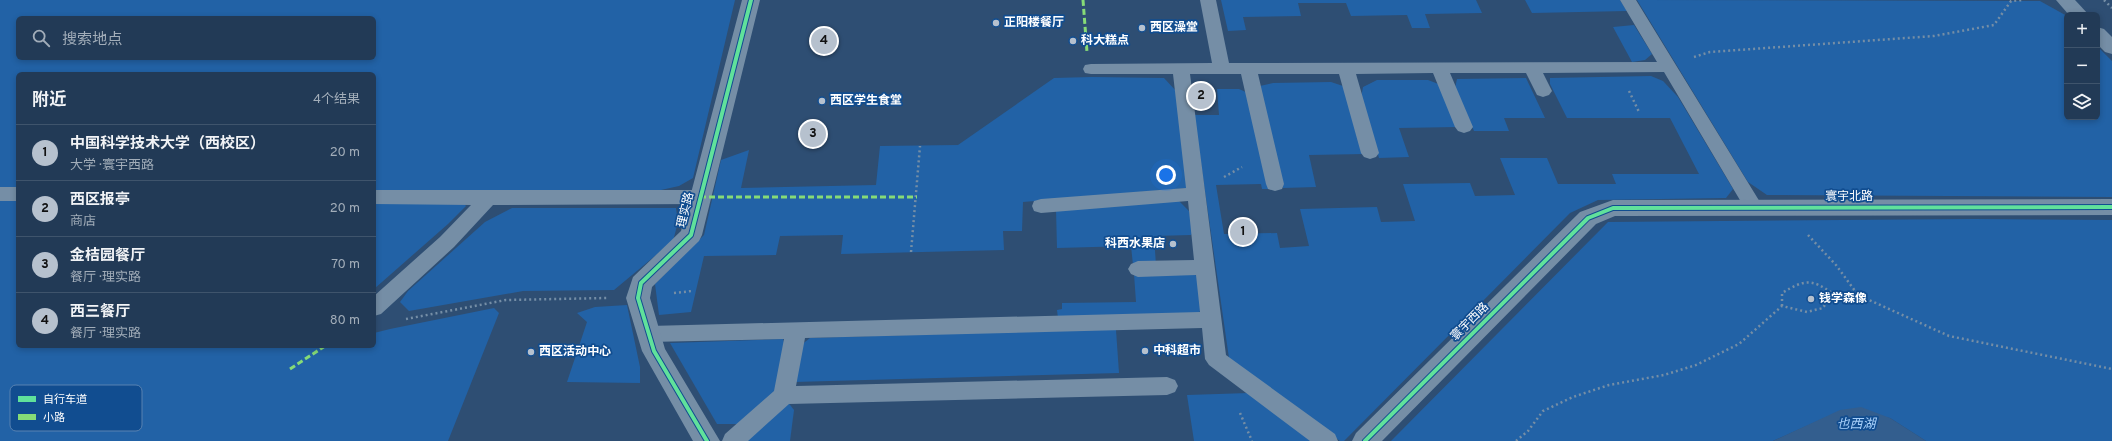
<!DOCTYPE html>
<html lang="zh">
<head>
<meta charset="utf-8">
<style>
	:root { --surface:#223a56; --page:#2e4560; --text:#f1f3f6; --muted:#a2adb9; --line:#3f546c; --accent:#b6c1ce }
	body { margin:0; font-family:Overpass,"Noto Sans SC",sans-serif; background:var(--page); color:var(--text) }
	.controls { position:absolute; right:12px; top:12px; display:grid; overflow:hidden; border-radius:6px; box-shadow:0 2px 6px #0003 }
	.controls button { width:36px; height:36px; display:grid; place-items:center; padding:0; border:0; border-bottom:1px solid var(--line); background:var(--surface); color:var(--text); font:20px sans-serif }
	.you { position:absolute; left:1166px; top:175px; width:14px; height:14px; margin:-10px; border:3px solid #fff; border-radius:50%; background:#1a73e8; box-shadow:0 0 0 6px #1a73e833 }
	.badge { display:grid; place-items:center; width:26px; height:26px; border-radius:50%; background:var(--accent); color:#111; font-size:13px; font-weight:700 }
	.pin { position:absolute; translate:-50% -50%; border:2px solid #fff; box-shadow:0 1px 4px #0006 }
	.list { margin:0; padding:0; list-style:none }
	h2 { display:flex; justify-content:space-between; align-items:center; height:52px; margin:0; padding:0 16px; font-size:17px }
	h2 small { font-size:13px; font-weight:400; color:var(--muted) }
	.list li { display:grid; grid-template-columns:26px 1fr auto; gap:12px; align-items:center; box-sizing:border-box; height:56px; padding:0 16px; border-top:1px solid var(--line) }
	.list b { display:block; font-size:15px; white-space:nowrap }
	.list p { margin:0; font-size:13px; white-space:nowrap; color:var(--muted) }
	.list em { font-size:13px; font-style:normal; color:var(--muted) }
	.icon { flex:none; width:22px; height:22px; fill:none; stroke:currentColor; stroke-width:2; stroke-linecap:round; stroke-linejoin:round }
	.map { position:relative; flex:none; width:2112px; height:441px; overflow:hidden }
	.search { position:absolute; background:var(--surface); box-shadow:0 2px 6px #0003; left:16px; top:16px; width:360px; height:44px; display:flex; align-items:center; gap:10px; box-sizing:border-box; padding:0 14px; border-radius:6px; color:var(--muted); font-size:15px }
	.panel { position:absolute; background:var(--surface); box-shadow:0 2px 6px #0003; left:16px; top:72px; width:360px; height:276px; border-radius:6px }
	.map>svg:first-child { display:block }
	.green { fill:#2262a6; fill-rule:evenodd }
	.water { fill:#335e8e }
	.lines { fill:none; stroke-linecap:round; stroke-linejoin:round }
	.path { stroke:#758ea6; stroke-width:2.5; stroke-dasharray:2 3; stroke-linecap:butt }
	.lane { fill:#758ea6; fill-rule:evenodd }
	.street { fill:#758ea6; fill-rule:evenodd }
	.quiet { stroke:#86db77; stroke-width:3; stroke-dasharray:6 3; stroke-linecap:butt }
	.cycleway-casing { stroke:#114d90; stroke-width:6 }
	.cycleway { stroke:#60e19b; stroke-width:4 }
	.poi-dot { fill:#b6c1ce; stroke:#114d90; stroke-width:1.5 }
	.labels { text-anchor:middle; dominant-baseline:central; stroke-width:3.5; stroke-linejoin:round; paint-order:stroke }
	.poi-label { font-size:12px; font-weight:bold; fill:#fff; stroke:#114d90; text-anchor:start }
	.street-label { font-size:12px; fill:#fff; stroke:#114d90 }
	.water-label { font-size:13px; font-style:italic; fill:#a8d0f9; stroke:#114d90 }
	.key { fill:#114d90; stroke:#5882b1; stroke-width:1 }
	.key-label { font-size:11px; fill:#fff }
</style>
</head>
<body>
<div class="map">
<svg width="2112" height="441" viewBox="0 0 2112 441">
	<rect width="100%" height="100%" fill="#2e4e73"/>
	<g class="green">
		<path d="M 0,0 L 735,0 L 693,178 L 679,186 L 661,190 L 374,191 L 374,74 L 18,74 L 18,190 L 0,190 ZM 18,18 L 374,18 L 374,58 L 18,58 Z"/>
		<polygon points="1221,0 1476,0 1482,13 1425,14 1430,28 1412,28 1407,15 1351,16 1346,3 1298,3 1301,16 1243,17 1246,30 1228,31"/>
		<polygon points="1525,0 1620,0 1627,11 1532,13"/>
		<polygon points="1637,0 2040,1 2067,16 2067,117 2097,117 2097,46 2112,61 2112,197 1767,195 1748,182"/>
		<polygon points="1634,25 1652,54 1645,60 1632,62 1613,27"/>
		<polygon points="1651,76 1663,81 1678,97 1733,189 1726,198 1598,200 1570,213 1344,441 1340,441 1229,358 1194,115 1219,115 1217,89 1239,89 1248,93 1270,189 1262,189 1261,184 1216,185 1224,234 1277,233 1280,248 1309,246 1300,209 1377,207 1381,222 1415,221 1403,184 1470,183 1475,196 1515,195 1500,158 1547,158 1558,184 1616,184 1612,174 1699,174 1670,118 1567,118 1550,84 1550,78"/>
		<polygon points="1092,77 1164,78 1177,92 1188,188 1023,202 1022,231 1003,231 1004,250 841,254 843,235 780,236 776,255 704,256 691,312 659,315 655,284 704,235 721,160 749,150 741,188 876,185 880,146 958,145 1054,78"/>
		<polygon points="1526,78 1545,118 1504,118 1509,131 1474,131 1455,88 1457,79"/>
		<polygon points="1377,80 1428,80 1441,85 1457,127 1399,128 1409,157 1379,158 1361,98 1363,87"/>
		<polygon points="1331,82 1346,87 1365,154 1309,155 1316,187 1283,188 1260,86 1273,83"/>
		<polygon points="0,198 18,198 18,346 374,346 374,333 390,329 494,308 499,313 448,441 0,441"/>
		<polygon points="1176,198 1189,211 1194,231 1191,235 1154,236 1156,265 1133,265 1131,246 1057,248 1056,209"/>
		<polygon points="374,199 460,199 466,206 448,224 374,289"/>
		<polygon points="512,208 676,208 678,222 673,241 614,290 523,291 409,311 400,302 408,291 485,222"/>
		<polygon points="1975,219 2112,220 2112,441 1926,441 1890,418 1840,411 1773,441 1391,441 1608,222"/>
		<polygon points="1194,273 1201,282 1204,304 1197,316 1058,318 1057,310 1062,309 1062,303 1136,302 1134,274"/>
		<polygon points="627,305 640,367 640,383 567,382 587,322 577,313 595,307"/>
		<polygon points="1093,329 1116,330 1119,373 794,382 800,346 810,338"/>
		<polygon points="783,339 785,346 776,395 742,424 717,424 670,343"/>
		<polygon points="1249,393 1314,441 1194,441 1187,395"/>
		<polygon points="787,401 794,410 790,441 740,441"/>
	</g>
	<polygon class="water" points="1861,407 1890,418 1926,441 1773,441 1840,410"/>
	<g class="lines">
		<g class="path">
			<polyline points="2104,0 2112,8"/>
			<polyline points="1694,57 1710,52 1934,36 1994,25 2011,1 2023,0"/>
			<polyline points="1629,91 1639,112"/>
			<polyline points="1224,177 1242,167"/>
			<polyline points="1808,235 1836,265 1858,295"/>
			<polyline points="911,252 920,146"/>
			<polyline points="674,293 692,291"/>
			<path d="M 1782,306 L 1782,293 C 1804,280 1811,278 1832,293"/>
			<polyline points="406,319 506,300 607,298"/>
			<polyline points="1240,413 1252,441"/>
			<polyline points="1516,441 1528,431 1543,411 1573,397 1609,385 1664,375 1696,365 1739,344 1782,306 1807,312 1823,308 1832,293 1858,295 1949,336 2112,369"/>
		</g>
		<g class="lane">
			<polygon points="1200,0 1216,0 1229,63 1657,62 1620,0 1636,0 1763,207 1761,212 1754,214 1747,212 1664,72 1543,73 1552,91 1549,95 1543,97 1537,95 1526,73 1450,73 1473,127 1470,131 1464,133 1458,131 1455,127 1433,73 1356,74 1379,153 1376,157 1370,159 1364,157 1361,153 1339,74 1258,74 1284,184 1282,189 1275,191 1268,189 1266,184 1241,74 1190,74 1226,355 1335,434 1338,441 1310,441 1209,365 1205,359 1202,328 805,338 796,386 1167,377 1175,380 1178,386 1175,392 1167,395 789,404 748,441 722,441 725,434 774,391 784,339 649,342 642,340 639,334 642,328 649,326 1200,312 1196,275 1138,277 1131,274 1128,269 1131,264 1138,261 1194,260 1188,201 1041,213 1034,211 1032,206 1034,201 1041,199 1186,188 1173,74 1091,74 1085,73 1083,69 1085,65 1091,64 1212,63"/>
			<rect x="0" y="187" width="18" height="14"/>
			<polygon points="374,190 700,190 707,192 709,197 707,202 700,204 493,205 454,247 381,314 374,316 374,296 440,237 471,205 374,204"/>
		</g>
		<g class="street">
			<polygon points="742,0 760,0 702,235 699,241 652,287 650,298 665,349 720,441 693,441 642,351 626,298 633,277 681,231"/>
			<polygon points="2056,0 2075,0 2089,15 2069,15"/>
			<polygon points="2097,27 2104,29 2112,37 2112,54 2105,52 2097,44"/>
			<polygon points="2112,199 2112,215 1615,216 1596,224 1382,441 1352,441 1356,433 1580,212 1613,200"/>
		</g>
		<g class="quiet">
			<polyline points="1083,0 1087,52"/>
			<polyline points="700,197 917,197"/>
			<polyline points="290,369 325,346"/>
		</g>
		<g class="cycleway-casing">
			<g id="cycleway">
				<polyline points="707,441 654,351 638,298 641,283 691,235 751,0"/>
				<polyline points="1365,441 1588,218 1613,208 2112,207"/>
			</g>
		</g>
		<use href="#cycleway" class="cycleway"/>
	</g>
	<g class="poi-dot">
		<circle cx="996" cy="23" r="4"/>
		<circle cx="1142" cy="28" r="4"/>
		<circle cx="1073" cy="41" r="4"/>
		<circle cx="822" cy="101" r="4"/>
		<circle cx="1173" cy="244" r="4"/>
		<circle cx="1811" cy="299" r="4"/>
		<circle cx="1145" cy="351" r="4"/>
		<circle cx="531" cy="352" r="4"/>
	</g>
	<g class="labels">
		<g class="poi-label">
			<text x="1004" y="23">正阳楼餐厅</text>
			<text x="1150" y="28">西区澡堂</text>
			<text x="1081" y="41">科大糕点</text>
			<text x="830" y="101">西区学生食堂</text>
			<text x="1165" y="244" text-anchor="end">科西水果店</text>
			<text x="1819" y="299">钱学森像</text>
			<text x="1153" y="351">中科超市</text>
			<text x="539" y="352">西区活动中心</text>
		</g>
		<g class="street-label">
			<text x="1849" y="197">寰宇北路</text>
			<text transform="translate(686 210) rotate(-76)">理实路</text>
			<text transform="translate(1470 322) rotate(-45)">寰宇西路</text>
		</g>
		<g class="water-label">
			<text x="1856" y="425">也西湖</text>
		</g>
	</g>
	<rect x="10" y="385" width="132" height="46" rx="6" class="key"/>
	<rect x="18" y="396" width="18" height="6" fill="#60e19b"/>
	<rect x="18" y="414" width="18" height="6" fill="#86db77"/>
	<g class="key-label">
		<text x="43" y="403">自行车道</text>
		<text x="43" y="421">小路</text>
	</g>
</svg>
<div class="controls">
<button>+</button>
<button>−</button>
<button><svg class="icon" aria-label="layers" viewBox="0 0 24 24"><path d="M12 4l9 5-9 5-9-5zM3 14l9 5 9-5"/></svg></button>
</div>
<div class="you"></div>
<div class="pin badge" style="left:1243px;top:232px">1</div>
<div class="pin badge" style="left:1201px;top:96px">2</div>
<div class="pin badge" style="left:813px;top:134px">3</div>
<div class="pin badge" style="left:824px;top:41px">4</div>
<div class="search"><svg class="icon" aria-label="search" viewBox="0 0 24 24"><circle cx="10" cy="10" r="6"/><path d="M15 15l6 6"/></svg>搜索地点</div>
<section class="panel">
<h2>附近<small>4个结果</small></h2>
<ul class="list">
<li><span class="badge">1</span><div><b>中国科学技术大学（西校区）</b><p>大学 · 寰宇西路</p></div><em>20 m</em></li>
<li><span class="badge">2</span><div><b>西区报亭</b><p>商店</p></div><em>20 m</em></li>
<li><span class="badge">3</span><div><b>金桔园餐厅</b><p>餐厅 · 理实路</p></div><em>70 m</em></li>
<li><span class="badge">4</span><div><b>西三餐厅</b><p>餐厅 · 理实路</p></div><em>80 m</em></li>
</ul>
</section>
</div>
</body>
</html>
